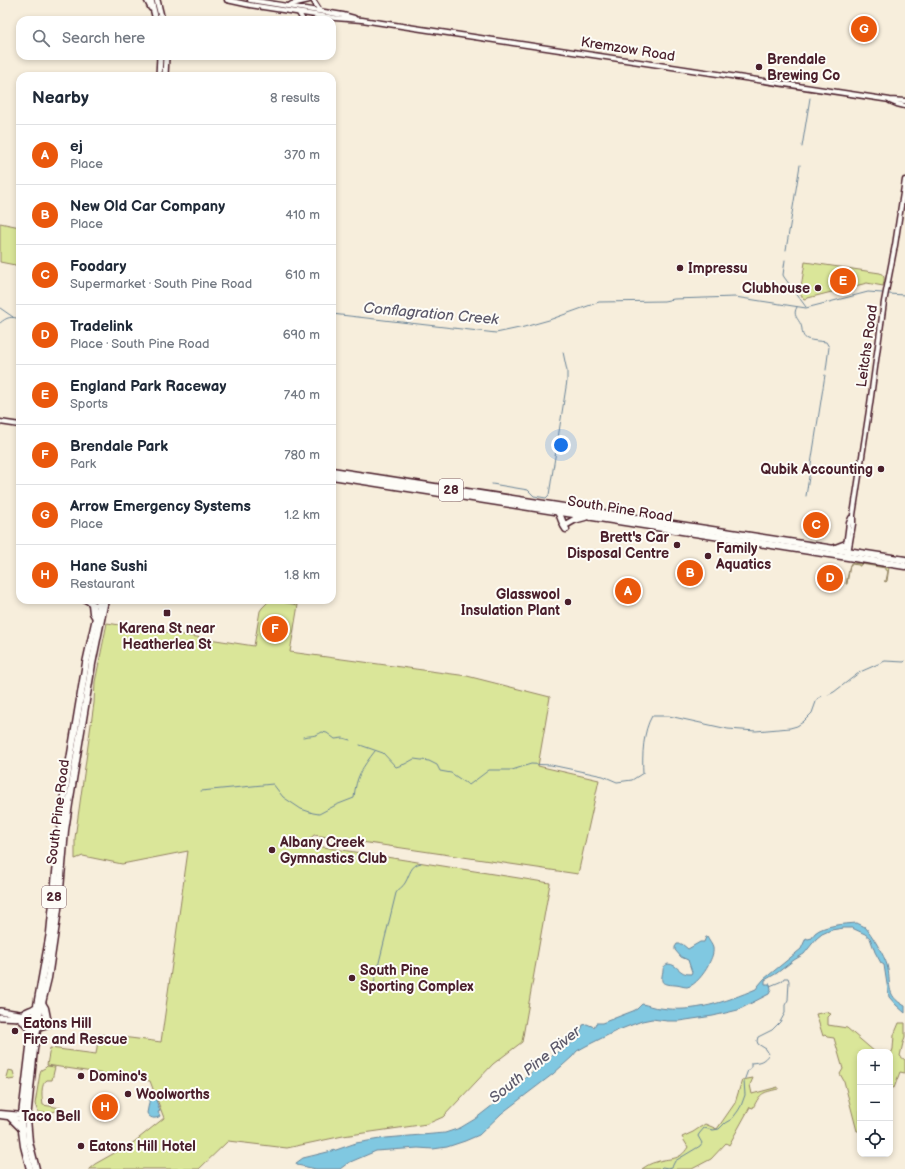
<!DOCTYPE html>
<html lang="en">
<head>
<meta charset="utf-8">
<style>
	:root { --surface:#fff; --page:#f6f6f7; --text:#1f2937; --muted:#747a83; --line:#e0e1e3; --accent:#ea580c }
	body { margin:0; font-family:"Balsamiq Sans",sans-serif; background:var(--page); color:var(--text) }
	.controls { position:absolute; right:12px; bottom:12px; display:grid; overflow:hidden; border-radius:8px; box-shadow:0 2px 6px #0003 }
	.controls button { width:36px; height:36px; display:grid; place-items:center; padding:0; border:0; border-bottom:1px solid var(--line); background:var(--surface); color:var(--text); font:20px sans-serif }
	.you { position:absolute; left:561px; top:445px; width:14px; height:14px; margin:-10px; border:3px solid #fff; border-radius:50%; background:#1a73e8; box-shadow:0 0 0 6px #1a73e833 }
	.badge { display:grid; place-items:center; width:26px; height:26px; border-radius:50%; background:var(--accent); color:#fff; font-size:13px; font-weight:700 }
	.pin { position:absolute; translate:-50% -50%; border:2px solid #fff; box-shadow:0 1px 4px #0006 }
	.list { margin:0; padding:0; list-style:none }
	h2 { display:flex; justify-content:space-between; align-items:center; height:52px; margin:0; padding:0 16px; font-size:17px }
	h2 small { font-size:13px; font-weight:400; color:var(--muted) }
	.list li { display:grid; grid-template-columns:26px 1fr auto; gap:12px; align-items:center; box-sizing:border-box; height:60px; padding:0 16px; border-top:1px solid var(--line) }
	.list b { display:block; font-size:15px; white-space:nowrap }
	.list p { margin:0; font-size:13px; white-space:nowrap; color:var(--muted) }
	.list em { font-size:13px; font-style:normal; color:var(--muted) }
	.icon { flex:none; width:22px; height:22px; fill:none; stroke:currentColor; stroke-width:2; stroke-linecap:round; stroke-linejoin:round }
	.map { position:relative; flex:none; width:905px; height:1169px; overflow:hidden }
	.search { position:absolute; background:var(--surface); box-shadow:0 2px 6px #0003; left:16px; top:16px; width:320px; height:44px; display:flex; align-items:center; gap:10px; box-sizing:border-box; padding:0 14px; border-radius:12px; color:var(--muted); font-size:15px }
	.panel { position:absolute; background:var(--surface); box-shadow:0 2px 6px #0003; left:16px; top:72px; width:320px; height:532px; border-radius:12px }
	.map>svg:first-child { display:block }
	.green { fill:#dae699; stroke:#928262 }
	.water { fill:#80c8e1; stroke:#6a8498 }
	.lines { fill:none; stroke-linecap:round; stroke-linejoin:round }
	.stream { stroke:#6a8498; stroke-width:1 }
	.minor-casing { stroke:#4a1f2b; stroke-width:7 }
	.major-casing { stroke:#4a1f2b; stroke-width:8 }
	.highway-casing { stroke:#4a1f2b; stroke-width:9 }
	.minor { stroke:#fdfcf7; stroke-width:4 }
	.major { stroke:#fdfcf7; stroke-width:5 }
	.highway { stroke:#fdfcf7; stroke-width:6 }
	.poi-dot { fill:#4a1f2b; stroke:#fdfcf7; stroke-width:1.5 }
	.labels { text-anchor:middle; dominant-baseline:central; stroke-width:4; stroke-linejoin:round; paint-order:stroke }
	.shield { fill:#fdfcf7; stroke:#806168; stroke-width:1 }
	.shield-label { font-size:13px; font-weight:bold; fill:#4a1f2b }
	.street-label { font-size:14px; fill:#4a1f2b; stroke:#fdfcf7 }
	.poi-label { font-size:14px; font-weight:bold; fill:#4a1f2b; stroke:#fdfcf7; text-anchor:start }
	.water-label { font-size:15px; font-style:italic; fill:#5d5a6b; stroke:#fdfcf7 }
</style>
</head>
<body>
<div class="map">
<svg width="905" height="1169" viewBox="0 0 905 1169">
	<rect width="100%" height="100%" fill="#f7eedc"/>
	<filter id="ink" filterUnits="userSpaceOnUse"><feTurbulence type="fractalNoise" baseFrequency=".025" numOctaves="2"/><feDisplacementMap in="SourceGraphic" scale="8" xChannelSelector="R" yChannelSelector="G"/><feConvolveMatrix kernelMatrix="1 2 1 2 8 2 1 2 1" color-interpolation-filters="sRGB"/></filter>
	<g filter="url(#ink)">
		<g class="green">
			<polygon points="0,223 20,227 20,266 0,262"/>
			<path d="M 805,262 L 880,273 C 886,276 884,281 883,286 L 867,283 L 804,299 L 800,294 Z"/>
			<polygon points="851,563 861,564 861,563 889,567 887,581 886,582 884,581 886,581 888,571 885,570 885,568 861,564 860,566 859,566 859,565 851,564 850,565 847,584 846,584 850,565"/>
			<polygon points="270,600 298,605 290,652 467,676 550,697 538,766 599,780 578,874 314,835 304,844 550,883 522,1042 493,1064 443,1117 427,1124 343,1136 287,1148 228,1141 199,1169 89,1169 95,1164 134,1142 164,1118 150,1081 47,1065 50,1048 96,1054 99,1034 161,1042 188,851 122,864 83,856 75,859 75,838 94,703 95,682 107,623 254,646 260,611 262,608"/>
			<polygon points="826,1012 831,1014 828,1017 828,1025 847,1028 875,1052 860,1052 860,1131 857,1131 844,1081 840,1074 843,1069 834,1038 827,1037 825,1035 823,1036 816,1014"/>
			<polygon points="899,1023 905,1023 905,1038 903,1043 900,1056 905,1060 905,1073 900,1072 894,1088 890,1087 890,1057 893,1049 894,1035"/>
			<path d="M 47,1066 L 55,1067 L 52,1080 L 47,1080 C 40,1084 42,1098 43,1105 L 61,1108 C 54,1113 46,1114 38,1112 L 35,1104 L 40,1073 L 41,1070 L 45,1068 Z"/>
			<polygon points="8,1070 13,1071 15,1079 9,1080 6,1077"/>
			<path d="M 753,1078 L 750,1085 L 752,1094 L 778,1087 L 778,1089 C 762,1093 761,1092 753,1108 L 750,1107 L 729,1145 L 726,1143 L 711,1159 L 692,1169 L 642,1169 C 646,1166 651,1163 656,1162 C 670,1157 679,1162 688,1147 L 682,1137 L 693,1132 L 705,1124 L 717,1129 L 735,1103 L 742,1080 Z"/>
		</g>
		<g class="water">
			<path d="M 857,923 C 859,924 863,926 865,927 C 871,933 885,957 887,965 C 892,983 884,995 905,1006 L 905,1013 L 896,1005 L 889,997 L 884,965 L 881,963 L 875,952 L 870,938 L 865,934 L 852,928 L 844,928 L 831,930 L 822,934 L 816,939 L 804,954 L 794,960 L 777,973 L 765,980 L 765,984 L 770,984 L 771,990 L 769,994 L 738,1010 L 713,1016 L 679,1021 L 667,1021 L 652,1019 L 642,1021 L 616,1031 L 586,1046 L 577,1051 L 572,1057 L 553,1074 L 502,1113 L 479,1135 L 465,1141 L 447,1147 L 433,1149 L 418,1148 L 376,1151 L 348,1163 L 340,1169 L 316,1169 L 297,1165 L 296,1163 L 303,1158 L 336,1150 L 356,1143 L 386,1138 L 445,1133 L 460,1128 L 475,1119 L 507,1094 L 542,1063 L 560,1050 L 572,1043 L 579,1036 L 583,1025 L 587,1024 L 594,1027 L 596,1023 L 602,1023 L 633,1011 L 637,1009 L 642,1004 C 648,1005 654,1008 660,1008 C 694,1013 725,1002 756,989 L 758,986 L 764,979 L 801,949 L 806,938 L 808,939 L 812,938 C 813,936 814,934 815,933 C 824,925 845,924 857,923 Z"/>
			<path d="M 706,937 L 707,937 C 709,941 712,944 713,948 C 714,955 710,960 708,966 C 705,972 695,986 687,987 C 683,987 679,985 675,985 C 662,984 660,984 663,971 C 663,967 664,966 668,964 C 678,964 679,975 691,974 L 692,972 L 688,960 L 681,957 L 675,950 L 675,947 L 677,944 L 682,944 L 688,949 L 700,942 L 704,942 Z"/>
			<path d="M 151,1092 L 153,1092 L 160,1111 L 158,1112 L 160,1116 C 155,1120 149,1118 147,1113 Z"/>
		</g>
		<g class="lines">
			<g class="stream">
				<polyline points="802,147 810,98"/>
				<polyline points="786,250 800,165"/>
				<polyline points="785,260 783,275 784,277 806,307"/>
				<polyline points="888,294 905,295"/>
				<path d="M 797,307 C 792,315 798,318 801,325 C 803,330 801,336 807,339 C 813,341 820,341 826,342 L 829,347 L 826,370"/>
				<polyline points="0,308 13,317"/>
				<polyline points="332,314 496,333 524,327 549,320 599,302 664,301 674,299 735,297 806,308 868,292 882,293"/>
				<path d="M 0,323 C 7,317 11,316 20,319"/>
				<polyline points="492,484 528,490 534,496 546,498 549,495 567,381 567,371 563,352"/>
				<polyline points="806,496 825,375"/>
				<polyline points="828,695 834,692 860,672 885,661 904,662 905,661"/>
				<path d="M 303,737 C 312,735 314,737 322,732 L 327,733 L 335,739 L 343,738 L 350,740"/>
				<path d="M 360,745 L 383,753 L 396,767 L 405,764 L 414,759 L 429,761 L 437,765 L 440,771 L 451,773 L 469,785 L 489,770 L 512,770 L 531,764 L 551,765 L 603,776 L 617,782 L 632,780 L 643,773 C 642,756 643,731 652,716 L 669,716 L 728,729 L 756,731 L 790,728 L 797,726 L 803,722 L 812,713 L 817,699 L 822,696"/>
				<path d="M 201,791 L 273,784 L 283,797 L 301,809 L 313,813 L 319,814 L 336,805 L 354,798 C 356,776 362,768 375,751"/>
				<path d="M 370,990 L 372,986 L 374,983 L 396,893 C 398,889 403,887 405,883 C 410,875 410,865 421,863"/>
				<path d="M 660,1169 L 662,1167 L 668,1168 L 672,1167 L 675,1161 L 700,1146 L 702,1143 L 698,1136 L 699,1134 L 704,1128 L 713,1130 L 719,1129 L 725,1123 L 732,1119 L 738,1111 L 741,1106 L 745,1095 L 744,1081 L 748,1070 L 751,1068 L 751,1063 C 760,1062 763,1062 769,1054 L 766,1049 L 758,1044 L 757,1041 L 758,1037 L 772,1030 L 780,1022 L 785,1013 L 785,1005 L 788,1000 L 789,981 L 788,978 L 784,978 L 782,981 L 770,986"/>
			</g>
			<g class="minor-casing">
				<g id="minor">
					<polyline points="227,0 250,5 335,18 362,20 890,100 905,101"/>
					<polyline points="250,0 343,15 354,18"/>
					<polyline points="313,0 320,11"/>
					<polyline points="289,6 292,4 309,0"/>
					<polyline points="299,13 303,20"/>
					<polyline points="314,20 324,17"/>
					<polyline points="890,101 897,104 905,106"/>
					<polyline points="0,422 20,425"/>
					<polyline points="846,546 849,523 851,518"/>
					<polyline points="848,553 853,524 853,515 870,404 884,302 895,245 905,180"/>
					<polyline points="85,600 92,604 101,605"/>
					<polyline points="0,1113 23,1115"/>
					<polyline points="0,1116 23,1119"/>
				</g>
			</g>
			<g class="major-casing">
				<g id="major">
					<polyline points="147,0 151,8"/>
					<polyline points="151,0 156,20"/>
					<polyline points="157,0 162,20"/>
					<polyline points="159,76 160,56"/>
					<polyline points="165,76 166,56"/>
					<polyline points="0,1011 39,1017"/>
					<polyline points="0,1017 23,1018"/>
				</g>
			</g>
			<g class="highway-casing">
				<g id="highway">
					<polyline points="332,471 905,560"/>
					<polyline points="332,476 905,566"/>
					<path d="M 558,512 C 562,518 562,524 566,529"/>
					<polyline points="567,524 574,520 585,517"/>
					<polyline points="833,549 846,544"/>
					<polyline points="92,604 93,613 96,618"/>
					<polyline points="42,1003 45,1008 47,1018"/>
					<path d="M 22,1015 C 26,1011 31,1011 35,1008"/>
					<polyline points="19,1018 25,1023 32,1031"/>
					<polyline points="38,1027 48,1024 50,1022"/>
					<polyline points="11,1118 22,1129"/>
					<polyline points="30,1169 24,1146 21,1123 31,1039 50,933 63,802 86,663 100,600"/>
					<polyline points="36,1169 29,1142 27,1119 34,1049 40,1011 48,978 56,924 59,901 65,830 69,804 92,664 105,600"/>
				</g>
			</g>
			<use href="#minor" class="minor"/>
			<use href="#major" class="major"/>
			<use href="#highway" class="highway"/>
		</g>
	</g>
	<g class="poi-dot">
		<circle cx="759" cy="67" r="4"/>
		<circle cx="680" cy="268" r="4"/>
		<circle cx="818" cy="288" r="4"/>
		<circle cx="881" cy="469" r="4"/>
		<circle cx="677" cy="545" r="4"/>
		<circle cx="708" cy="556" r="4"/>
		<circle cx="568" cy="602" r="4"/>
		<rect x="163" y="609" width="8" height="8" rx="2"/>
		<circle cx="272" cy="850" r="4"/>
		<circle cx="352" cy="978" r="4"/>
		<circle cx="15" cy="1031" r="4"/>
		<circle cx="81" cy="1076" r="4"/>
		<circle cx="128" cy="1094" r="4"/>
		<circle cx="51" cy="1101" r="4"/>
		<circle cx="81" cy="1146" r="4"/>
	</g>
	<g class="labels">
		<g class="shield">
			<rect x="439" y="479" width="24" height="22" rx="3"/>
			<rect x="42" y="886" width="24" height="22" rx="3"/>
		</g>
		<g class="shield-label">
			<text x="451" y="490">28</text>
			<text x="54" y="897">28</text>
		</g>
		<g class="street-label">
			<text transform="translate(628 49) rotate(9)">Kremzow Road</text>
			<text transform="translate(867 346) rotate(-82)">Leitchs Road</text>
			<text transform="translate(620 509) rotate(9)">South Pine Road</text>
			<text transform="translate(58 812) rotate(-83)">South Pine Road</text>
		</g>
		<g class="poi-label">
			<text x="767" y="59">Brendale<tspan x="767" dy="16">Brewing Co</tspan></text>
			<text x="688" y="268">Impressu</text>
			<text x="810" y="288" text-anchor="end">Clubhouse</text>
			<text x="873" y="469" text-anchor="end">Qubik Accounting</text>
			<text x="669" y="537" text-anchor="end">Brett's Car<tspan x="669" dy="16">Disposal Centre</tspan></text>
			<text x="716" y="548">Family<tspan x="716" dy="16">Aquatics</tspan></text>
			<text x="560" y="594" text-anchor="end">Glasswool<tspan x="560" dy="16">Insulation Plant</tspan></text>
			<text x="167" y="628" text-anchor="middle">Karena St near<tspan x="167" dy="16">Heatherlea St</tspan></text>
			<text x="280" y="842">Albany Creek<tspan x="280" dy="16">Gymnastics Club</tspan></text>
			<text x="360" y="970">South Pine<tspan x="360" dy="16">Sporting Complex</tspan></text>
			<text x="23" y="1023">Eatons Hill<tspan x="23" dy="16">Fire and Rescue</tspan></text>
			<text x="89" y="1076">Domino's</text>
			<text x="136" y="1094">Woolworths</text>
			<text x="51" y="1116" text-anchor="middle">Taco Bell</text>
			<text x="89" y="1146">Eatons Hill Hotel</text>
		</g>
		<g class="water-label">
			<text transform="translate(431 314) rotate(5)">Conflagration Creek</text>
			<text transform="translate(535 1065) rotate(-39)">South Pine River</text>
		</g>
	</g>
</svg>
<div class="controls">
<button>+</button>
<button>−</button>
<button><svg class="icon" aria-label="locate" viewBox="0 0 24 24"><circle cx="12" cy="12" r="6"/><path d="M12 2v4M12 18v4M2 12h4M18 12h4"/></svg></button>
</div>
<div class="you"></div>
<div class="pin badge" style="left:628px;top:591px">A</div>
<div class="pin badge" style="left:690px;top:573px">B</div>
<div class="pin badge" style="left:816px;top:525px">C</div>
<div class="pin badge" style="left:830px;top:578px">D</div>
<div class="pin badge" style="left:843px;top:281px">E</div>
<div class="pin badge" style="left:275px;top:629px">F</div>
<div class="pin badge" style="left:864px;top:29px">G</div>
<div class="pin badge" style="left:105px;top:1107px">H</div>
<div class="search"><svg class="icon" aria-label="search" viewBox="0 0 24 24"><circle cx="10" cy="10" r="6"/><path d="M15 15l6 6"/></svg>Search here</div>
<section class="panel">
<h2>Nearby<small>8 results</small></h2>
<ul class="list">
<li><span class="badge">A</span><div><b>ej</b><p>Place</p></div><em>370 m</em></li>
<li><span class="badge">B</span><div><b>New Old Car Company</b><p>Place</p></div><em>410 m</em></li>
<li><span class="badge">C</span><div><b>Foodary</b><p>Supermarket · South Pine Road</p></div><em>610 m</em></li>
<li><span class="badge">D</span><div><b>Tradelink</b><p>Place · South Pine Road</p></div><em>690 m</em></li>
<li><span class="badge">E</span><div><b>England Park Raceway</b><p>Sports</p></div><em>740 m</em></li>
<li><span class="badge">F</span><div><b>Brendale Park</b><p>Park</p></div><em>780 m</em></li>
<li><span class="badge">G</span><div><b>Arrow Emergency Systems</b><p>Place</p></div><em>1.2 km</em></li>
<li><span class="badge">H</span><div><b>Hane Sushi</b><p>Restaurant</p></div><em>1.8 km</em></li>
</ul>
</section>
</div>
</body>
</html>
